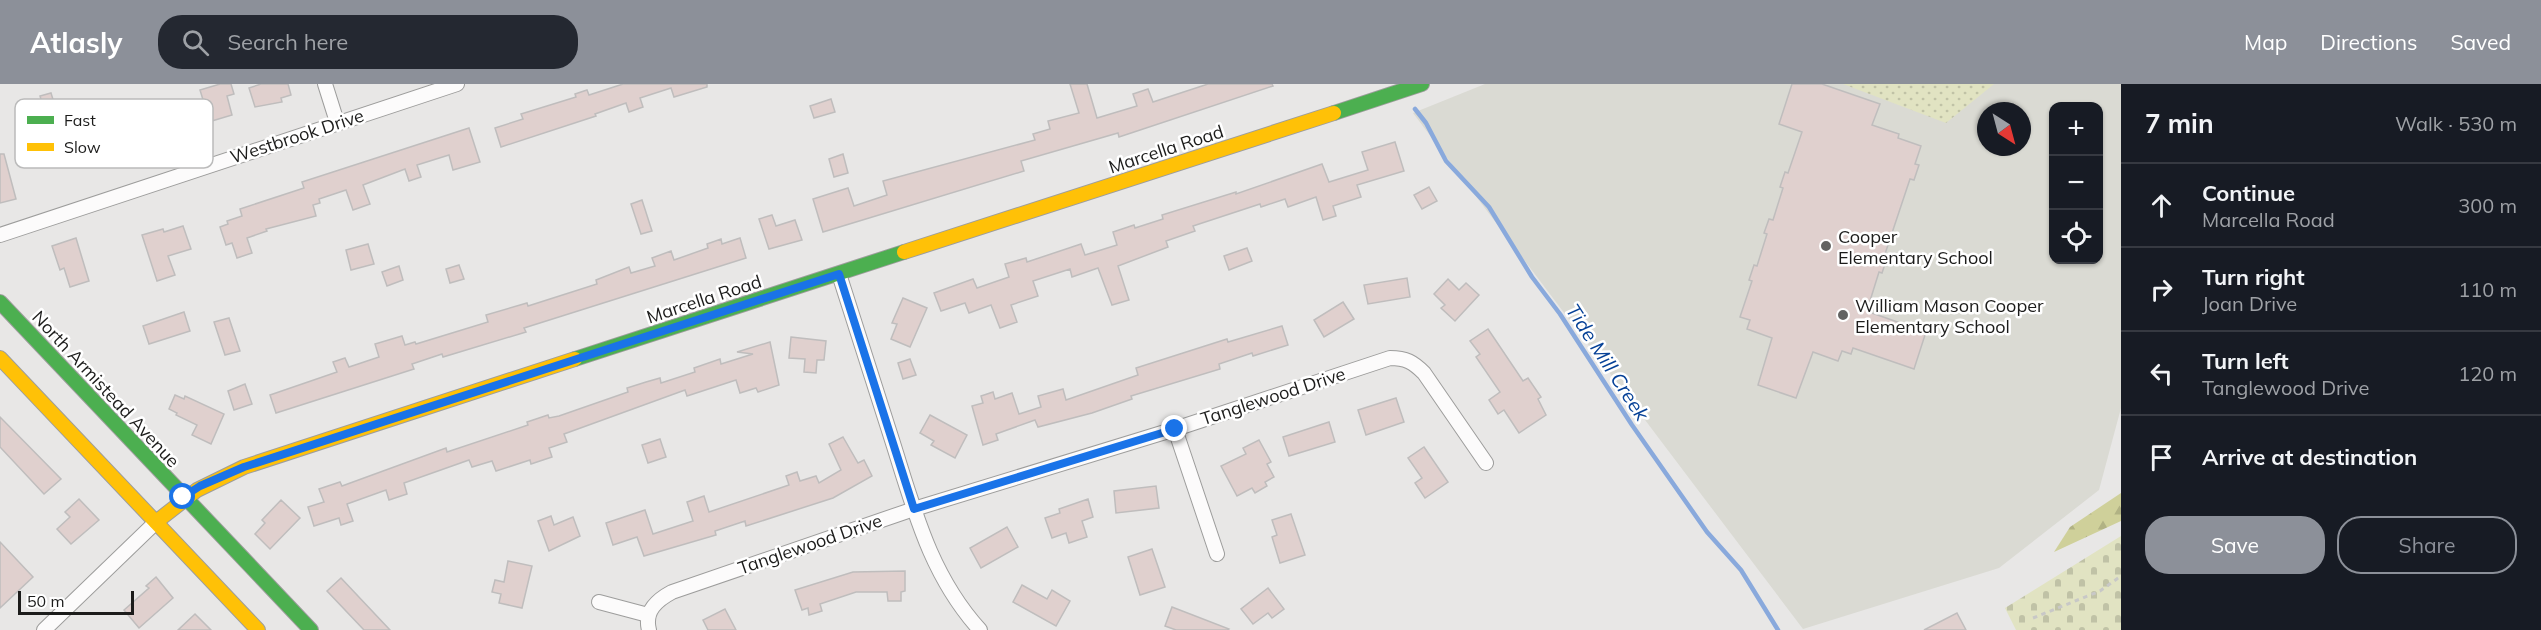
<!DOCTYPE html>
<html lang="en">
<head>
<meta charset="utf-8">
<style>
	:root { --surface:#171b24; --page:#242831; --text:#f1f3f6; --muted:#9ea1a6; --line:#363941; --accent:#8c9099 }
	body { margin:0; font-family:Mulish,sans-serif; background:var(--page); color:var(--text) }
	.controls { position:absolute; right:18px; top:18px; display:grid; overflow:hidden; border-radius:12px; box-shadow:0 2px 4px #0004 }
	.controls button { width:54px; height:54px; display:grid; place-items:center; padding:0; border:0; border-bottom:2px solid var(--line); background:var(--surface); color:var(--text); font:30px sans-serif }
	.compass { position:absolute; left:1977px; top:18px; width:54px; height:54px; border-radius:50%; background:var(--surface); box-shadow:0 2px 4px #0004; rotate:144deg }
	.scale { position:absolute; left:18px; bottom:15px; width:116px; box-sizing:border-box; padding-left:6px; border:3px solid #1c1c1b; border-top:0; font-size:16px; line-height:21px; white-space:nowrap; color:#1c1c1b; -webkit-text-stroke:4px #fff; paint-order:stroke }
	.stop { position:absolute; width:18px; height:18px; margin:-14px; border:4px solid #1a73e8; border-radius:50%; background:#fff }
	.stop.end { background:#1a73e8; border-color:#fff; box-shadow:0 2px 6px #0008 }
	.list { margin:0; padding:0; list-style:none }
	h2 { display:flex; justify-content:space-between; align-items:center; height:78px; margin:0; padding:0 24px; font-size:26px }
	h2 small { font-size:20px; font-weight:400; color:var(--muted) }
	.list li { display:grid; grid-template-columns:39px 1fr auto; gap:18px; align-items:center; box-sizing:border-box; height:84px; padding:0 24px; border-top:2px solid var(--line) }
	.list b { display:block; font-size:22px; white-space:nowrap }
	.list p { margin:0; font-size:20px; white-space:nowrap; color:var(--muted) }
	.list em { font-size:20px; font-style:normal; color:var(--muted) }
	.actions { display:flex; gap:12px; padding:18px 24px }
	.actions a { flex:1; padding:14px 0; border:2px solid var(--accent); border-radius:24px; text-align:center; font-size:21px; color:var(--accent) }
	.actions .main { background:var(--accent); color:#fff }
	.icon { flex:none; width:33px; height:33px; fill:none; stroke:currentColor; stroke-width:2; stroke-linecap:round; stroke-linejoin:round }
	.map { position:relative; flex:none; width:2121px; height:546px; overflow:hidden }
	header { display:flex; align-items:center; gap:36px; box-sizing:border-box; height:84px; padding:0 30px; background:var(--accent); color:#fff }
	header strong { font-size:28px }
	nav { display:flex; gap:33px; margin-inline-start:auto; font-size:21px }
	.search { width:420px; height:54px; background:var(--page); display:flex; align-items:center; gap:15px; box-sizing:border-box; padding:0 21px; border-radius:24px; color:var(--muted); font-size:22px }
	main { display:flex }
	aside { flex:1; background:var(--surface) }
	.map>svg:first-child { display:block }
	.built { fill:#dadad3; fill-rule:evenodd }
	.forest { fill:url(#forest-firs) }
	.cemetery { fill:url(#cemetery-stones) }
	.park { fill:url(#park-dots) }
	.lines { fill:none; stroke-linecap:round; stroke-linejoin:round }
	.stream { stroke:#89a9dc; stroke-width:4.5 }
	.building { fill:#e0d0ce; stroke:#bfbdbd; stroke-width:1.5 }
	.street-casing { stroke:#9d9d9c; stroke-width:16 }
	.fast-casing { stroke:#9d9d9c; stroke-width:16 }
	.slow-casing { stroke:#9d9d9c; stroke-width:16 }
	.path { stroke:#c8c8c7; stroke-width:3; stroke-dasharray:4.5 4.5; stroke-linecap:butt }
	.street { stroke:#fcfbfb; stroke-width:14 }
	.fast { stroke:#4caf50; stroke-width:14 }
	.slow { stroke:#ffc107; stroke-width:14 }
	.route { stroke:#1a73e8; stroke-width:8 }
	.poi-dot { fill:#636362; stroke:#fff; stroke-width:2 }
	.labels { text-anchor:middle; dominant-baseline:central; stroke-width:5; stroke-linejoin:round; paint-order:stroke }
	.street-label { font-size:18px; fill:#1c1c1b; stroke:#fff }
	.poi-label { font-size:18px; fill:#1c1c1b; stroke:#fff; text-anchor:start }
	.water-label { font-size:20px; font-style:italic; fill:#064197; stroke:#fff }
	.key { fill:#fff; stroke:#bbb; stroke-width:1.5 }
	.key-label { font-size:16px; fill:#1c1c1b }
</style>
</head>
<body>
<header>
<strong>Atlasly</strong>
<div class="search"><svg class="icon" aria-label="search" viewBox="0 0 24 24"><circle cx="10" cy="10" r="6"/><path d="M15 15l6 6"/></svg>Search here</div>
<nav><a>Map</a><a>Directions</a><a>Saved</a></nav>
</header>
<main>
<div class="map">
<svg width="2121" height="546" viewBox="0 0 2121 546">
	<defs>
		<pattern id="forest-firs" width="22" height="20" patternUnits="userSpaceOnUse" patternTransform="scale(1.5)"><rect width="22" height="20" fill="#cfd09a"/><path d="M5 1l3.5 6h-7zM16 11l3.5 6h-7z" fill="#b1b284"/></pattern>
		<pattern id="cemetery-stones" width="16" height="16" patternUnits="userSpaceOnUse" patternTransform="scale(1.5)"><rect width="16" height="16" fill="#e1e3c2"/><path d="M2 7V4a2 2 0 0 1 4 0v3zM10 15v-3a2 2 0 0 1 4 0v3z" fill="#c0c2a6"/></pattern>
		<pattern id="park-dots" width="8" height="8" patternUnits="userSpaceOnUse" patternTransform="scale(1.5)"><rect width="8" height="8" fill="#e1e3c2"/><path d="M2 2h.1M6 6h.1" fill="none" stroke="#c0c2a6" stroke-width="1.8" stroke-linecap="round"/></pattern>
	</defs>
	<rect width="100%" height="100%" fill="#e8e7e6"/>
	<path class="built" d="M 1485,0 L 2121,0 L 2121,324 L 2099,406 L 1999,484 L 1803,545 L 1413,29 ZM 2054,22 L 2098,22 L 2098,176 L 2054,176 ZM 1986,27 L 2022,27 L 2022,63 L 1986,63 Z"/>
	<polygon class="forest" points="2121,409 2121,437 2054,468 2070,443"/>
	<polygon class="cemetery" points="2121,452 2121,546 2016,546 2005,524"/>
	<polygon class="park" points="1843,0 1994,0 1946,39"/>
	<g class="lines">
		<polyline class="stream" points="1415,25 1426,39 1446,77 1489,123 1532,193 1560,230 1632,341 1707,448 1741,486 1778,546"/>
	</g>
	<g class="building">
		<polygon points="220,0 231,0 234,10 227,12 232,31 195,42 189,23 204,19 200,6"/>
		<polygon points="261,0 288,0 291,11 281,14 282,18 255,23 249,4"/>
		<polygon points="623,0 707,0 707,3 674,13 671,4 640,14 643,23 629,28 626,19 595,30 596,32 501,63 495,44 523,35 521,30 576,13 575,10 587,6 589,11"/>
		<polygon points="1070,0 1087,0 1097,34 1137,22 1133,10 1148,5 1153,18 1208,0 1272,0 1273,2 1119,53 1118,49 1021,77 1024,87 823,148 813,115 848,104 854,122 887,111 883,97 1035,56 1033,50 1050,45 1048,37 1079,29"/>
		<polygon points="1792,0 1822,0 1880,20 1872,41 1899,50 1898,54 1921,62 1915,80 1919,81 1914,96 1910,95 1884,173 1887,174 1882,189 1879,188 1869,220 1872,221 1869,228 1926,248 1914,285 1853,264 1851,270 1842,267 1838,277 1813,268 1796,314 1758,301 1772,254 1747,245 1750,236 1740,233 1752,197 1749,196 1754,181 1757,182 1767,150 1764,149 1769,135 1773,136 1783,104 1780,103 1785,88 1788,89 1802,48 1779,40"/>
		<polygon points="51,9 55,22 44,26 40,12"/>
		<polygon points="831,15 835,28 814,34 810,22"/>
		<polygon points="469,44 480,78 453,86 449,71 417,81 421,93 409,97 405,85 363,101 370,120 353,126 346,106 319,115 320,119 313,121 316,132 266,145 267,147 247,154 252,169 237,174 232,159 226,161 220,143 228,140 227,137 242,132 240,125 304,104 302,98"/>
		<polygon points="1395,58 1404,87 1357,101 1361,113 1333,122 1336,132 1323,136 1316,113 1288,123 1285,115 1261,123 1260,120 1193,142 1195,147 1166,157 1168,163 1118,182 1129,216 1112,221 1098,184 1072,193 1070,185 1033,197 1038,212 1011,221 1017,238 1000,244 991,221 969,229 965,219 941,227 934,209 973,195 977,204 1009,193 1005,180 1026,174 1027,178 1081,160 1085,171 1117,161 1113,148 1134,141 1135,144 1163,135 1162,131 1236,108 1236,110 1322,80 1329,98 1368,86 1362,68"/>
		<polygon points="0,70 4,70 16,115 0,119"/>
		<polygon points="843,70 848,89 834,93 829,75"/>
		<polygon points="1429,103 1437,117 1422,125 1414,111"/>
		<polygon points="642,116 652,147 641,150 631,120"/>
		<polygon points="772,131 776,142 795,136 802,156 769,165 759,135"/>
		<polygon points="183,142 191,165 168,172 175,191 157,197 142,151 163,145 164,148"/>
		<polygon points="76,154 89,197 70,203 64,184 60,186 52,162"/>
		<polygon points="740,154 746,174 524,244 526,248 443,273 442,270 412,280 414,285 276,329 270,311 337,288 333,278 345,274 349,283 379,273 375,260 402,252 405,261 415,258 416,260 488,238 486,231 527,219 528,222 597,200 596,196 629,183 631,189 655,182 652,174 671,167 674,176 708,164 707,160 721,155 722,160"/>
		<polygon points="368,160 374,180 351,186 346,166"/>
		<polygon points="1247,164 1252,177 1229,186 1224,172"/>
		<polygon points="459,181 464,195 450,199 446,185"/>
		<polygon points="399,182 403,196 387,202 382,188"/>
		<polygon points="1407,194 1410,213 1368,220 1364,201"/>
		<polygon points="1448,195 1459,206 1466,199 1479,211 1455,237 1441,224 1445,221 1434,210"/>
		<polygon points="903,214 927,224 910,263 891,255 897,240 892,239"/>
		<polygon points="1343,218 1354,235 1324,253 1314,236"/>
		<polygon points="184,228 190,247 149,260 143,242"/>
		<polygon points="229,234 240,267 225,271 214,238"/>
		<polygon points="1282,242 1288,261 1253,272 1252,269 1219,280 1220,285 1131,312 1132,315 1092,329 1038,343 1035,336 996,350 998,356 983,361 972,322 983,319 981,312 993,308 995,315 1012,309 1019,330 1041,323 1038,312 1063,305 1066,316 1138,291 1136,284 1227,255 1228,258"/>
		<polygon points="1488,245 1523,297 1528,294 1541,313 1538,315 1546,331 1519,349 1504,326 1498,330 1489,316 1500,308 1476,273 1480,270 1470,257"/>
		<polygon points="791,253 826,257 824,276 817,276 816,289 804,288 805,275 789,274"/>
		<polygon points="770,258 779,301 758,308 756,304 740,309 736,296 687,312 685,306 564,350 567,358 549,364 552,373 531,380 530,376 496,387 492,377 472,383 469,376 404,399 407,410 389,416 386,406 347,420 353,437 341,441 339,434 314,442 308,423 324,418 319,405 340,398 342,402 446,364 447,368 528,341 527,338 548,331 549,334 559,332 628,308 627,304 646,298 660,294 661,299 695,288 694,284 720,275 721,280 753,270 737,268"/>
		<polygon points="910,275 916,291 903,295 898,279"/>
		<polygon points="245,300 252,320 234,326 228,307"/>
		<polygon points="175,311 184,315 185,312 224,330 211,360 192,351 197,341 176,331 177,329 169,325"/>
		<polygon points="1396,314 1404,338 1366,351 1358,326"/>
		<polygon points="930,331 967,351 955,374 931,361 934,357 920,349"/>
		<polygon points="0,333 61,395 44,410 0,363"/>
		<polygon points="1329,338 1335,358 1289,372 1283,353"/>
		<polygon points="843,353 858,379 864,376 872,392 833,414 746,442 745,437 715,447 716,451 644,472 637,453 613,461 606,439 645,426 653,450 693,437 687,418 704,412 709,428 789,401 786,392 797,388 800,397 816,392 819,399 841,386 829,360"/>
		<polygon points="660,355 666,373 648,379 642,361"/>
		<polygon points="1259,356 1271,378 1267,380 1274,393 1265,398 1267,402 1255,409 1252,404 1237,412 1221,382 1246,370 1243,364"/>
		<polygon points="1424,363 1448,398 1425,414 1415,399 1422,394 1408,374"/>
		<polygon points="1156,402 1159,424 1116,429 1114,407"/>
		<polygon points="79,415 99,436 71,460 57,445 70,433 65,428"/>
		<polygon points="1088,415 1093,433 1082,437 1087,453 1069,459 1066,449 1052,454 1045,434 1060,429 1059,425"/>
		<polygon points="281,416 300,434 270,465 255,450 265,439 262,436"/>
		<polygon points="1291,430 1305,471 1280,479 1272,453 1277,451 1272,436"/>
		<polygon points="551,432 554,441 573,433 580,452 549,467 538,437"/>
		<polygon points="1007,443 1018,463 981,484 970,464"/>
		<polygon points="0,458 33,493 0,524"/>
		<polygon points="1152,465 1165,503 1140,511 1128,473"/>
		<polygon points="508,477 532,482 522,524 499,519 501,510 492,508 495,496 504,498"/>
		<polygon points="905,487 905,507 901,508 901,517 888,517 887,508 856,508 820,520 822,527 809,531 808,524 802,526 795,506 853,488"/>
		<polygon points="156,493 173,514 139,544 124,526 149,504 146,502"/>
		<polygon points="341,494 390,546 364,546 327,507"/>
		<polygon points="1022,501 1047,515 1052,506 1070,517 1056,542 1013,518"/>
		<polygon points="1268,504 1284,525 1272,534 1268,529 1253,540 1241,525"/>
		<polygon points="1172,523 1229,545 1228,546 1176,546 1165,542"/>
		<polygon points="725,525 736,546 708,546 703,536"/>
		<polygon points="1957,529 1966,546 1924,546"/>
		<polygon points="195,530 211,546 178,546"/>
	</g>
	<g class="lines">
		<g class="street-casing">
			<g id="street">
				<polyline points="325,0 337,38"/>
				<polyline points="0,151 457,0"/>
				<path d="M 839,190 C 857,245 874,301 892,356 C 914,425 930,491 980,546"/>
				<polyline points="1175,345 1217,470"/>
				<polyline points="599,518 648,531"/>
				<polyline points="44,546 156,438"/>
				<path d="M 649,546 C 644,527 657,516 672,508 L 914,425 L 1175,345 L 1390,274 C 1406,274 1413,278 1424,289 L 1486,379"/>
			</g>
		</g>
		<g class="fast-casing">
			<g id="fast">
				<polyline points="1334,29 1422,0"/>
				<polyline points="0,218 311,546"/>
				<polyline points="575,275 904,168"/>
			</g>
		</g>
		<g class="slow-casing">
			<g id="slow">
				<polyline points="904,168 1334,29"/>
				<polyline points="0,274 258,546"/>
				<polyline points="156,438 197,406 244,383 575,275"/>
			</g>
		</g>
		<polyline class="path" points="2033,534 2100,507 2121,492"/>
		<use href="#street" class="street"/>
		<use href="#fast" class="fast"/>
		<use href="#slow" class="slow"/>
	</g>
	<g class="lines">
		<polyline class="route" points="183,413 200,402 244,383 839,190 914,425 1175,345"/>
	</g>
	<g class="poi-dot">
		<circle cx="1826" cy="162" r="6"/>
		<circle cx="1843" cy="231" r="6"/>
	</g>
	<g class="labels">
		<g class="street-label">
			<text transform="translate(297 52) rotate(-18)">Westbrook Drive</text>
			<text transform="translate(1166 65) rotate(-18)">Marcella Road</text>
			<text transform="translate(704 215) rotate(-18)">Marcella Road</text>
			<text transform="translate(106 305) rotate(47)">North Armistead Avenue</text>
			<text transform="translate(1273 312) rotate(-18)">Tanglewood Drive</text>
			<text transform="translate(810 460) rotate(-19)">Tanglewood Drive</text>
		</g>
		<g class="poi-label">
			<text x="1838" y="152">Cooper<tspan x="1838" dy="21">Elementary School</tspan></text>
			<text x="1855" y="221">William Mason Cooper<tspan x="1855" dy="21">Elementary School</tspan></text>
		</g>
		<g class="water-label">
			<text transform="translate(1608 278) rotate(57)">Tide Mill Creek</text>
		</g>
	</g>
	<rect x="15" y="15" width="198" height="69" rx="9" class="key"/>
	<rect x="27" y="32" width="27" height="8" fill="#4caf50"/>
	<rect x="27" y="59" width="27" height="8" fill="#ffc107"/>
	<g class="key-label">
		<text x="64" y="42">Fast</text>
		<text x="64" y="69">Slow</text>
	</g>
</svg>
<div class="controls">
<button>+</button>
<button>−</button>
<button><svg class="icon" aria-label="locate" viewBox="0 0 24 24"><circle cx="12" cy="12" r="6"/><path d="M12 2v4M12 18v4M2 12h4M18 12h4"/></svg></button>
</div>
<svg class="compass" viewBox="-18 -18 36 36"><path d="M0-13l5 13h-10z" fill="#e53935"/><path d="M0 13l5-13h-10z" fill="#9ea1a6"/></svg>
<div class="scale">50 m</div>
<div class="stop" style="left:183px;top:413px"></div>
<div class="stop end" style="left:1175px;top:345px"></div>
</div>
<aside>
<h2>7 min<small>Walk · 530 m</small></h2>
<ul class="list">
<li><svg class="icon" aria-label="ahead" viewBox="0 0 24 24"><path d="M12 20V5M6 11l6-6 6 6"/></svg><div><b>Continue</b><p>Marcella Road</p></div><em>300 m</em></li>
<li><svg class="icon" aria-label="right" viewBox="0 0 24 24"><path d="M7 20v-9h11M14 6l5 5-5 5"/></svg><div><b>Turn right</b><p>Joan Drive</p></div><em>110 m</em></li>
<li><svg class="icon" aria-label="left" viewBox="0 0 24 24"><path d="M17 20v-9H6M10 6l-5 5 5 5"/></svg><div><b>Turn left</b><p>Tanglewood Drive</p></div><em>120 m</em></li>
<li><svg class="icon" aria-label="arrive" viewBox="0 0 24 24"><path d="M6 21V4h12l-3 4 3 4H6"/></svg><div><b>Arrive at destination</b></div></li>
</ul>
<div class="actions"><a class="main">Save</a><a>Share</a></div>
</aside>
</main>
</body>
</html>
